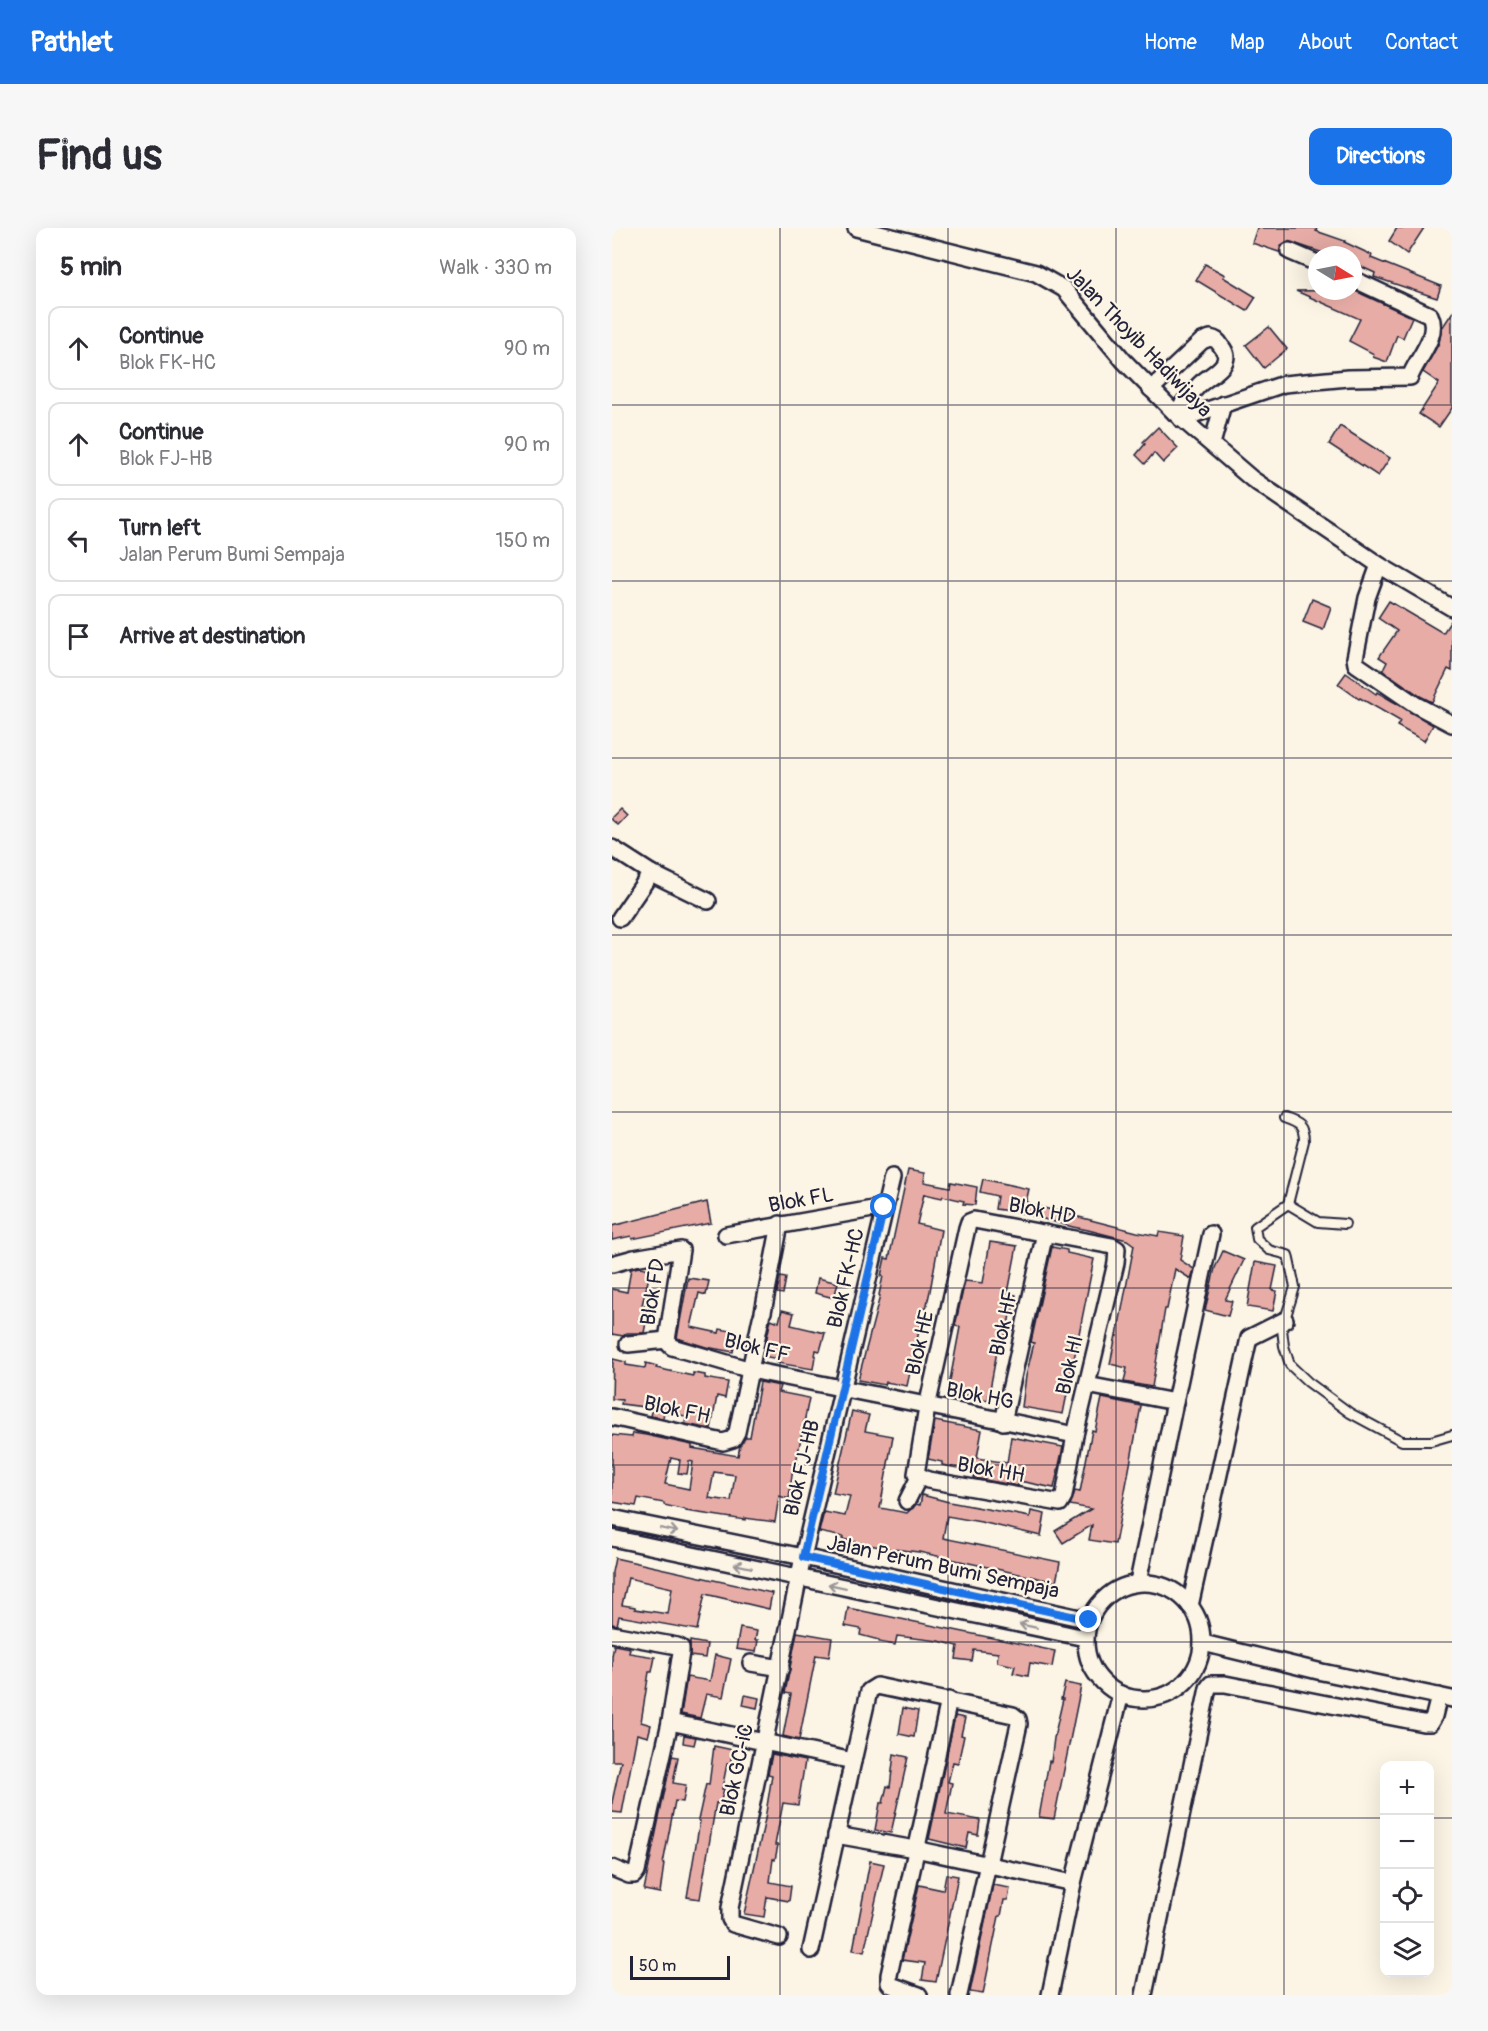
<!DOCTYPE html>
<html lang="en">
<head>
<meta charset="utf-8">
<style>
	:root { --surface:#fff; --page:#f7f7f7; --text:#2b2b33; --muted:#7c7c81; --line:#e1e1e2; --accent:#1a73e8 }
	body { margin:0; font-family:Pangolin,sans-serif; background:var(--page); color:var(--text) }
	.controls { position:absolute; right:18px; bottom:18px; display:grid; overflow:hidden; border-radius:12px; box-shadow:0 6px 24px #0002 }
	.controls button { width:54px; height:54px; display:grid; place-items:center; padding:0; border:0; border-bottom:2px solid var(--line); background:var(--surface); color:var(--text); font:30px sans-serif }
	.compass { position:absolute; left:696px; top:18px; width:54px; height:54px; border-radius:50%; background:var(--surface); box-shadow:0 6px 24px #0002; rotate:100deg }
	.scale { position:absolute; left:18px; bottom:15px; width:100px; box-sizing:border-box; padding-left:6px; border:3px solid #22223b; border-top:0; font-size:16px; line-height:21px; white-space:nowrap; color:#22223b; -webkit-text-stroke:4px #fcf5e5; paint-order:stroke }
	.stop { position:absolute; width:18px; height:18px; margin:-14px; border:4px solid #1a73e8; border-radius:50%; background:#fff }
	.stop.end { background:#1a73e8; border-color:#fff; box-shadow:0 2px 6px #0008 }
	.list { margin:0; padding:0; list-style:none }
	h2 { display:flex; justify-content:space-between; align-items:center; height:78px; margin:0; padding:0 24px; font-size:26px }
	h2 small { font-size:20px; font-weight:400; color:var(--muted) }
	.list li { display:grid; grid-template-columns:39px 1fr auto; gap:18px; align-items:center; box-sizing:border-box; height:84px; margin:0 12px 12px; padding:0 12px; border:2px solid var(--line); border-radius:12px }
	.list b { display:block; font-size:22px; white-space:nowrap }
	.list p { margin:0; font-size:20px; white-space:nowrap; color:var(--muted) }
	.list em { font-size:20px; font-style:normal; color:var(--muted) }
	.icon { flex:none; width:33px; height:33px; fill:none; stroke:currentColor; stroke-width:2; stroke-linecap:round; stroke-linejoin:round }
	.map { position:relative; flex:none; width:840px; height:1767px; overflow:hidden; border-radius:12px }
	header { display:flex; align-items:center; gap:36px; box-sizing:border-box; height:84px; padding:0 30px; background:var(--accent); color:#fff }
	header strong { font-size:28px }
	nav { display:flex; gap:33px; margin-inline-start:auto; font-size:21px }
	.intro { display:flex; align-items:center; justify-content:space-between; box-sizing:border-box; height:144px; padding:0 36px }
	h1 { margin:0; font-size:42px }
	.button { padding:15px 27px; border-radius:12px; background:var(--accent); color:#fff; font-size:21px; font-weight:700 }
	main { display:flex; gap:36px; padding:0 36px }
	aside { flex:1; background:var(--surface); border-radius:12px; box-shadow:0 6px 24px #0002 }
	.map>svg:first-child { display:block }
	.building { fill:#e7aca6; stroke:#22223b; stroke-width:1.5; fill-rule:evenodd }
	.lines { fill:none; stroke-linecap:round; stroke-linejoin:round }
	.lane-casing { stroke:#22223b; stroke-width:12 }
	.street-casing { stroke:#22223b; stroke-width:20 }
	.lane { stroke:#fcf5e5; stroke-width:8 }
	.street { stroke:#fcf5e5; stroke-width:15 }
	.oneway { stroke:#9a9698 }
	.route { stroke:#1a73e8; stroke-width:8 }
	.grid { fill:none; stroke:#22223b; stroke-width:1.5; stroke-opacity:0.55 }
	.labels { text-anchor:middle; dominant-baseline:central; stroke-width:4.5; stroke-linejoin:round; paint-order:stroke }
	.street-label { font-size:21px; fill:#22223b; stroke:#fcf5e5 }
</style>
</head>
<body>
<header>
<strong>Pathlet</strong>
<nav><a>Home</a><a>Map</a><a>About</a><a>Contact</a></nav>
</header>
<div class="intro"><h1>Find us</h1><a class="button">Directions</a></div>
<main>
<aside>
<h2>5 min<small>Walk · 330 m</small></h2>
<ul class="list">
<li><svg class="icon" aria-label="ahead" viewBox="0 0 24 24"><path d="M12 20V5M6 11l6-6 6 6"/></svg><div><b>Continue</b><p>Blok FK-HC</p></div><em>90 m</em></li>
<li><svg class="icon" aria-label="ahead" viewBox="0 0 24 24"><path d="M12 20V5M6 11l6-6 6 6"/></svg><div><b>Continue</b><p>Blok FJ-HB</p></div><em>90 m</em></li>
<li><svg class="icon" aria-label="left" viewBox="0 0 24 24"><path d="M17 20v-9H6M10 6l-5 5 5 5"/></svg><div><b>Turn left</b><p>Jalan Perum Bumi Sempaja</p></div><em>150 m</em></li>
<li><svg class="icon" aria-label="arrive" viewBox="0 0 24 24"><path d="M6 21V4h12l-3 4 3 4H6"/></svg><div><b>Arrive at destination</b></div></li>
</ul>
</aside>
<div class="map">
<svg width="840" height="1767" viewBox="0 0 840 1767">
	<rect width="100%" height="100%" fill="#fcf5e5"/>
	<filter id="ink" filterUnits="userSpaceOnUse"><feTurbulence type="fractalNoise" baseFrequency=".0167" numOctaves="2"/><feDisplacementMap in="SourceGraphic" scale="12" xChannelSelector="R" yChannelSelector="G"/><feConvolveMatrix kernelMatrix="1 2 1 2 8 2 1 2 1" color-interpolation-filters="sRGB"/></filter>
	<g filter="url(#ink)">
		<g class="building">
			<polygon points="645,0 705,0 704,3 733,13 732,14 760,27 759,30 829,58 825,70 762,49 763,45 741,35 741,27 717,27 676,13 671,16 667,24 640,15"/>
			<polygon points="785,0 812,0 795,26 777,13"/>
			<polygon points="593,36 613,47 611,49 644,69 635,83 584,52"/>
			<polygon points="741,62 800,89 791,110 785,107 775,134 761,129 762,126 737,113 748,91 684,63"/>
			<polygon points="840,85 840,180 827,199 807,186 827,155 811,144 827,115 830,100"/>
			<polygon points="657,99 675,121 652,140 634,117"/>
			<polygon points="728,198 778,230 766,248 717,216"/>
			<polygon points="546,199 566,220 551,235 542,225 533,236 524,227 533,216 531,214"/>
			<polygon points="700,371 719,379 711,402 691,394"/>
			<polygon points="777,373 831,405 840,391 840,443 836,441 820,474 808,468 771,442 775,434 767,429 785,403 766,390"/>
			<polygon points="734,445 764,466 765,464 821,497 812,513 785,498 788,493 748,470 747,471 726,456"/>
			<polygon points="8,581 15,588 6,597 0,592 0,589"/>
			<polygon points="296,942 313,945 312,954 338,959 339,954 365,959 363,977 351,976 352,973 331,968 330,970 312,966 305,996 329,1002 318,1063 314,1081 312,1080 295,1158 274,1154 273,1157 246,1152 268,1068 267,1067 271,1048 269,1048 273,1030 277,1031"/>
			<polygon points="371,951 417,961 414,974 428,979 525,1004 546,1008 547,1004 572,1008 568,1032 582,1041 579,1051 563,1041 555,1081 553,1081 540,1159 512,1154 515,1140 498,1136 504,1107 505,1108 522,1017 515,1012 476,1002 461,999 406,984 383,981 385,968 368,964"/>
			<polygon points="95,974 99,995 20,1011 19,1008 0,1012 0,998"/>
			<polygon points="378,1014 405,1018 396,1065 404,1067 401,1082 399,1081 394,1108 388,1107 376,1172 336,1163 348,1099 343,1098 353,1053 371,1055"/>
			<polygon points="440,1019 455,1022 455,1025 482,1031 451,1186 410,1179 414,1148 422,1115 419,1114"/>
			<polygon points="611,1023 632,1032 613,1072 620,1073 616,1088 593,1082 603,1040"/>
			<polygon points="643,1034 665,1038 660,1062 665,1063 661,1083 635,1079"/>
			<polygon points="27,1039 39,1041 30,1077 41,1079 39,1089 35,1089 32,1105 15,1105 11,1108 0,1106 0,1061 15,1064 19,1041"/>
			<polygon points="168,1049 174,1050 171,1066 165,1065"/>
			<polygon points="76,1050 97,1053 94,1067 87,1065 79,1099 107,1105 108,1101 125,1104 121,1124 94,1119 65,1110"/>
			<polygon points="206,1050 226,1055 222,1070 203,1065"/>
			<polygon points="170,1082 182,1085 179,1097 213,1105 208,1123 204,1122 201,1141 165,1135 166,1131 151,1128 159,1091 167,1094"/>
			<polygon points="1,1131 14,1134 14,1137 33,1140 34,1135 45,1138 44,1140 81,1148 81,1145 93,1147 93,1150 116,1154 113,1170 105,1168 99,1201 73,1196 74,1188 52,1184 51,1190 38,1188 40,1180 9,1176 10,1172 0,1171"/>
			<path d="M 148,1154 L 168,1158 L 166,1164 L 197,1170 L 183,1240 L 181,1239 L 177,1271 L 167,1268 L 163,1294 L 133,1290 L 133,1292 L 74,1283 L 74,1282 L 52,1277 L 52,1275 L 26,1270 L 24,1278 L 0,1274 L 0,1207 L 20,1209 L 21,1205 L 34,1207 L 80,1217 L 80,1220 L 126,1228 L 128,1217 L 134,1209 L 138,1209 ZM 59,1230 L 68,1232 L 66,1245 L 75,1246 L 77,1233 L 81,1234 L 77,1261 L 53,1256 ZM 102,1244 L 123,1247 L 119,1273 L 97,1270 Z"/>
			<polygon points="490,1170 529,1178 503,1316 477,1312 480,1297 451,1315 443,1303 479,1281 458,1277 463,1263 468,1264 480,1202 483,1203"/>
			<polygon points="240,1183 257,1187 253,1203 281,1208 268,1280 295,1285 304,1276 308,1277 310,1267 337,1274 418,1289 419,1283 433,1286 429,1308 369,1294 335,1288 331,1310 448,1334 444,1354 307,1324 272,1320 230,1311 231,1309 207,1304 212,1284 233,1288 238,1268 221,1265"/>
			<polygon points="323,1193 370,1202 365,1230 395,1235 399,1209 451,1219 442,1260 407,1253 406,1258 362,1250 363,1243 330,1237 330,1234 316,1231"/>
			<path d="M 3,1330 L 160,1365 L 157,1381 L 93,1366 L 85,1402 L 7,1388 L 5,1397 L 0,1396 L 0,1344 ZM 16,1350 L 60,1360 L 56,1386 L 23,1381 L 23,1379 L 10,1377 Z"/>
			<polygon points="236,1380 443,1423 440,1439 418,1435 416,1448 401,1445 403,1438 385,1434 386,1425 362,1422 360,1433 344,1431 346,1418 327,1413 285,1408 283,1417 267,1414 267,1412 248,1407 249,1401 233,1398"/>
			<polygon points="128,1400 145,1403 143,1412 146,1412 144,1424 124,1421"/>
			<polygon points="185,1404 220,1410 217,1429 204,1427 187,1512 171,1508 179,1466 173,1465"/>
			<polygon points="78,1413 95,1416 93,1430 78,1428"/>
			<polygon points="2,1417 18,1420 17,1425 43,1429 40,1444 37,1444 29,1494 39,1497 36,1509 25,1506 10,1585 0,1584 0,1574 9,1533 0,1533 0,1428"/>
			<polygon points="103,1427 119,1431 111,1469 94,1466 88,1490 69,1486 75,1449 98,1453"/>
			<polygon points="453,1455 469,1458 442,1591 427,1589 437,1533 439,1534 442,1510 451,1471 449,1471"/>
			<polygon points="133,1467 147,1470 145,1480 131,1477"/>
			<polygon points="291,1480 306,1483 302,1509 287,1506"/>
			<polygon points="343,1488 353,1490 349,1507 352,1508 346,1535 341,1534 336,1554 340,1555 334,1586 368,1592 366,1607 357,1605 354,1620 317,1611"/>
			<polygon points="72,1507 84,1509 82,1517 71,1515"/>
			<polygon points="102,1518 121,1522 118,1536 115,1536 110,1561 112,1561 108,1576 104,1575 88,1671 75,1669 88,1593 86,1592 94,1556 97,1557"/>
			<polygon points="160,1526 193,1533 186,1577 171,1575 163,1617 166,1617 163,1632 161,1631 158,1654 179,1658 177,1673 155,1669 152,1689 132,1686 153,1591 160,1547 156,1546"/>
			<polygon points="282,1526 296,1529 279,1605 263,1602 268,1575 271,1575 275,1558 278,1559"/>
			<polygon points="60,1528 66,1529 61,1555 74,1557 71,1574 63,1573 51,1636 52,1636 48,1665 32,1662"/>
			<polygon points="258,1633 272,1636 252,1724 241,1722"/>
			<polygon points="334,1646 346,1648 324,1754 310,1752 313,1735 290,1732 307,1657 331,1662"/>
			<polygon points="381,1657 398,1660 396,1672 392,1672 389,1688 387,1688 371,1766 358,1764"/>
		</g>
		<g class="lines">
			<g class="lane-casing">
				<g id="lane">
					<path d="M 672,890 C 686,895 692,897 692,913 L 676,976 L 643,999 L 645,1011 L 657,1022 L 676,1027 L 683,1059 L 670,1101 L 672,1118 L 678,1137 L 696,1154 L 738,1185 L 790,1213 L 819,1213 L 840,1207"/>
					<polyline points="676,976 706,994 733,996"/>
				</g>
			</g>
			<g class="street-casing">
				<g id="street">
					<polyline points="244,0 424,45 452,61 512,133 563,185 640,251 767,337 840,380"/>
					<polyline points="677,23 705,35"/>
					<path d="M 539,161 L 590,113 L 598,110 C 604,111 606,113 609,118 C 624,136 600,145 588,156 C 579,165 571,176 563,185"/>
					<path d="M 569,191 L 672,156 L 736,150 L 798,149 C 805,130 828,108 818,87 L 741,51"/>
					<polyline points="600,216 611,176"/>
					<polyline points="767,337 755,370 743,430 744,436 804,477 840,496"/>
					<polyline points="0,620 39,645 8,690"/>
					<polyline points="39,645 96,673"/>
					<polygon points="362,992 500,1018 505,1021 504,1035 463,1207 452,1268 448,1275 316,1252 304,1246 315,1179 355,1000 357,994"/>
					<polyline points="114,1007 272,979"/>
					<polyline points="0,1036 22,1030 69,1022 55,1112"/>
					<polyline points="151,1084 168,996"/>
					<polyline points="55,1112 57,1116 60,1119 139,1142 463,1207"/>
					<polyline points="16,1116 55,1112"/>
					<polyline points="475,1157 563,1174 599,1006"/>
					<polyline points="0,1189 111,1214 121,1211 125,1204 149,1090"/>
					<polyline points="391,1194 433,1005"/>
					<polyline points="295,1273 307,1249"/>
					<polyline points="0,1290 191,1329 477,1392"/>
					<polyline points="0,1310 473,1410"/>
					<polyline points="526,1354 563,1174"/>
					<circle cx="532" cy="1413" r="58"/>
					<polyline points="578,1378 637,1110 673,1092"/>
					<polyline points="0,1406 65,1418 69,1420 69,1424 58,1494 25,1643 22,1647 17,1647 0,1640"/>
					<polyline points="591,1415 710,1444 840,1471"/>
					<polyline points="139,1435 169,1440"/>
					<polyline points="58,1494 241,1533 199,1722"/>
					<polyline points="241,1533 257,1463 265,1458 401,1487 406,1491 407,1496 347,1767"/>
					<polyline points="224,1607 303,1621 461,1655 509,1466"/>
					<polyline points="167,1709 121,1696 118,1691 118,1680 191,1329 280,950"/>
					<polyline points="307,1767 279,1757 277,1755 277,1747 337,1472"/>
					<polyline points="438,1767 461,1655"/>
					<polyline points="532,1767 596,1460 599,1456 613,1456 811,1495 818,1495 822,1488 827,1468"/>
				</g>
			</g>
			<use href="#lane" class="lane"/>
			<use href="#street" class="street"/>
		</g>
		<defs><path id="oneway-shaft" d="M-6 0H5M1.5-3L5.5 0L1.5 3" fill="none" stroke-width="1.6" stroke-linecap="round" stroke-linejoin="round" transform="scale(1.5)"/></defs>
		<g class="oneway">
			<use href="#oneway-shaft" transform="translate(57 1302) rotate(12)"/>
			<use href="#oneway-shaft" transform="translate(131 1338) rotate(-168)"/>
			<use href="#oneway-shaft" transform="translate(225 1358) rotate(-168)"/>
			<use href="#oneway-shaft" transform="translate(416 1398) rotate(-168)"/>
		</g>
	</g>
	<g class="lines" filter="url(#ink)">
		<polyline class="route" points="272,979 191,1329 477,1392"/>
	</g>
	<path class="grid" d="M 168,0 L 168,1767M 336,0 L 336,1767M 504,0 L 504,1767M 672,0 L 672,1767M 0,177 L 840,177M 0,353 L 840,353M 0,530 L 840,530M 0,707 L 840,707M 0,884 L 840,884M 0,1060 L 840,1060M 0,1237 L 840,1237M 0,1414 L 840,1414M 0,1590 L 772,1590M 818,1590 L 840,1590"/>
	<g class="labels">
		<g class="street-label">
			<text transform="translate(527 114) rotate(46)">Jalan Thoyib Hadiwijaya</text>
			<text transform="translate(189 972) rotate(-10)">Blok FL</text>
			<text transform="translate(430 983) rotate(11)">Blok HD</text>
			<text transform="translate(234 1050) rotate(-77)">Blok FK-HC</text>
			<text transform="translate(41 1064) rotate(-81)">Blok FD</text>
			<text transform="translate(392 1095) rotate(-78)">Blok HF</text>
			<text transform="translate(308 1115) rotate(-77)">Blok HE</text>
			<text transform="translate(145 1120) rotate(14)">Blok FF</text>
			<text transform="translate(458 1137) rotate(-77)">Blok HI</text>
			<text transform="translate(368 1168) rotate(11)">Blok HG</text>
			<text transform="translate(65 1182) rotate(12)">Blok FH</text>
			<text transform="translate(190 1240) rotate(-77)">Blok FJ-HB</text>
			<text transform="translate(379 1242) rotate(10)">Blok HH</text>
			<text transform="translate(331 1339) rotate(12)">Jalan Perum Bumi Sempaja</text>
			<text transform="translate(125 1542) rotate(-78)">Blok GC-iC</text>
		</g>
	</g>
</svg>
<div class="controls">
<button>+</button>
<button>−</button>
<button><svg class="icon" aria-label="locate" viewBox="0 0 24 24"><circle cx="12" cy="12" r="6"/><path d="M12 2v4M12 18v4M2 12h4M18 12h4"/></svg></button>
<button><svg class="icon" aria-label="layers" viewBox="0 0 24 24"><path d="M12 4l9 5-9 5-9-5zM3 14l9 5 9-5"/></svg></button>
</div>
<svg class="compass" viewBox="-18 -18 36 36"><path d="M0-13l5 13h-10z" fill="#e53935"/><path d="M0 13l5-13h-10z" fill="#7c7c81"/></svg>
<div class="scale">50 m</div>
<div class="stop" style="left:272px;top:979px"></div>
<div class="stop end" style="left:477px;top:1392px"></div>
</div>
</main>
</body>
</html>
